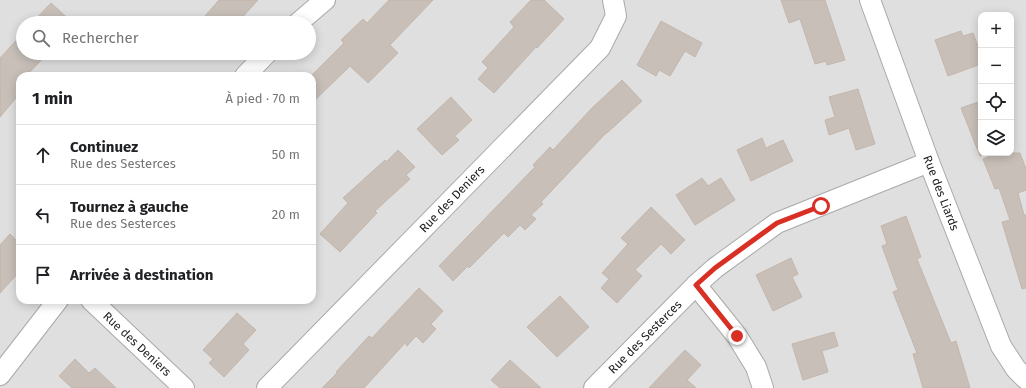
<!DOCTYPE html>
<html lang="fr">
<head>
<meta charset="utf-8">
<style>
	:root { --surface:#fff; --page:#f6f6f6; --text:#202124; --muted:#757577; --line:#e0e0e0 }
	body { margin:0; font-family:"Fira Sans",sans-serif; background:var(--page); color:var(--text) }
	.controls { position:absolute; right:12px; top:12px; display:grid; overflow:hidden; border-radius:8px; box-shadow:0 2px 10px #0003 }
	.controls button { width:36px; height:36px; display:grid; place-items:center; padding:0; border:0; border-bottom:1px solid var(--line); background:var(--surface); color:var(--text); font:20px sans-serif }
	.stop { position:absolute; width:12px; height:12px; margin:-9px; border:3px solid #d93025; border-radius:50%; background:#fff }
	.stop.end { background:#d93025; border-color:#fff; box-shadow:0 1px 4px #0008 }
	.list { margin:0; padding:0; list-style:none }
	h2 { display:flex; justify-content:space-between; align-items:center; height:52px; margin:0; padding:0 16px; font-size:17px }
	h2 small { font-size:13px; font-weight:400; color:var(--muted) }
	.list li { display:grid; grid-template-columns:26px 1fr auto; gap:12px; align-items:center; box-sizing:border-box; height:60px; padding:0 16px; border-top:1px solid var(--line) }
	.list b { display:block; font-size:15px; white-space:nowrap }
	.list p { margin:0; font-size:13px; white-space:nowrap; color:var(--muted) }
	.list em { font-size:13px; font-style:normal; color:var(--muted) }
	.icon { flex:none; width:22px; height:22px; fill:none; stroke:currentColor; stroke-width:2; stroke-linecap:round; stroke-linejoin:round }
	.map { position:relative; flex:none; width:1026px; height:388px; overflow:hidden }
	.search { position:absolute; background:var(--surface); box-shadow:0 2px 10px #0003; left:16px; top:16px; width:300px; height:44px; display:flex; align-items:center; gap:10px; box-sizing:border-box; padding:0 14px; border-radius:22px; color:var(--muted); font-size:15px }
	.panel { position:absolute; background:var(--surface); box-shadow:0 2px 10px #0003; left:16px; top:72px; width:300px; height:232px; border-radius:12px }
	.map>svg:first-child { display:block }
	.residential { fill:#e0dfdf; fill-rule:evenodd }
	.building { fill:#c7bfb8; stroke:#c4b6ab }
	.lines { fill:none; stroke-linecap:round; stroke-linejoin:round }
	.street-casing { stroke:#a9a9a9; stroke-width:22 }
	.street { stroke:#fff; stroke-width:20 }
	.route { stroke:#d93025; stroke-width:5 }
	.labels { text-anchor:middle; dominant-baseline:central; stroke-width:3.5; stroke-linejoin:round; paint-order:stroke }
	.street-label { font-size:12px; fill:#222; stroke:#fff }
</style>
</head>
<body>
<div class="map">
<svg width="1026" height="388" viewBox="0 0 1026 388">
	<rect width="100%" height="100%" fill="#f2efe9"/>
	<path class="residential" d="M 0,0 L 1026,0 L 1026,388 L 0,388 ZM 981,15 L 1011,15 L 1011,153 L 981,153 ZM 23,23 L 309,23 L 309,53 L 23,53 ZM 20,76 L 312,76 L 312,300 L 20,300 Z"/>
	<g class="building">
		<polygon points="219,0 258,0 237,23 199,23"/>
		<polygon points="389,0 433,0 390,45 398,53 368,83 350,66 312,103 312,75 344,43 341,40 363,19 367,23"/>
		<polygon points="531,0 544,0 564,19 537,48 536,47 494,93 478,79 488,68 482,62 514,27 510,22"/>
		<polygon points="781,0 825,0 845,60 827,65 826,61 815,64 800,19 789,23"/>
		<polygon points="51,3 73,23 32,23"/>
		<polygon points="661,21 702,43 695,57 685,51 670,76 659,70 656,76 637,65"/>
		<polygon points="961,31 963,36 973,33 981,54 981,64 948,76 935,40"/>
		<polygon points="23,33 23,53 48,53 26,76 20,76 20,93 0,117 0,58"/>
		<polygon points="622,80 642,101 607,133 606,133 541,202 543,204 531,215 536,219 525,230 520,225 508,237 504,233 469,268 468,266 453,281 439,266 535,167 533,165 550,147 553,150 592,108"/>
		<polygon points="858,89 875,144 856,150 849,128 829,135 825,120 835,117 829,97"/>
		<polygon points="451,97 472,120 455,136 459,140 442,155 417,129"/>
		<polygon points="981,101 981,156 980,156 961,108"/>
		<polygon points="762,138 766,148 783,140 793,161 751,181 737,150"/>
		<polygon points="398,150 415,167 406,175 410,179 375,211 377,213 340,252 320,234 348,203 343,198 385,160 386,162"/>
		<polygon points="998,153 1020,153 1026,169 1026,190 1018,193 1024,215 1026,215 1026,288 1022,289 1002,222 1010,220 999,188 995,189 983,159"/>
		<polygon points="702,178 708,186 721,178 735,200 695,225 676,195"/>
		<polygon points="651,207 685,240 671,254 661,244 635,270 642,276 617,303 601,288 609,279 602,273 628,244 621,238"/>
		<polygon points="906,216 921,257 917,259 951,343 956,341 970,388 923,388 913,354 917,353 893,292 898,290 882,246 887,244 881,226"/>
		<polygon points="10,234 20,244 20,271 0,293 0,245"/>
		<polygon points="791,258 798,274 792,277 802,297 773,311 756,275"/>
		<polygon points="419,288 443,311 431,324 436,329 423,343 416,336 407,346 405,343 364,388 322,388 337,373 336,372 369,336 372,338"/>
		<polygon points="560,296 589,327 557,357 527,327"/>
		<polygon points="237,313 256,330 243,344 249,350 224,377 209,363 213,359 203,350"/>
		<polygon points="834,332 838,346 822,351 828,372 803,380 792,344"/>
		<polygon points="685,350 701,365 687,380 696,388 649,388"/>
		<polygon points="75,359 89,373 95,368 116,388 72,388 59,376"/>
		<polygon points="510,360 541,388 500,388 491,380"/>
	</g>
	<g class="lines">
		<g class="street-casing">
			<g id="street">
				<polyline points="870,0 929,162 1001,346 1016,369 1026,379"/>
				<polyline points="298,23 325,0"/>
				<polyline points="245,76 267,53"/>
				<polyline points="696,285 737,336 756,367 763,388"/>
				<polyline points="91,300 184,388"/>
				<polyline points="0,375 58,300"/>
				<polyline points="267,388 600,48 616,16 613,0"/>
				<polyline points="594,388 696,285 715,268 777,223 929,162"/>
			</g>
		</g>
		<use href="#street" class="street"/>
	</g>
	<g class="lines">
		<polyline class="route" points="737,336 696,285 715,268 777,223 821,206"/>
	</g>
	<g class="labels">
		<g class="street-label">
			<text transform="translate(941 193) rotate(69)">Rue des Liards</text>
			<text transform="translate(452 199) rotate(-46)">Rue des Deniers</text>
			<text transform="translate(645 337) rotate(-45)">Rue des Sesterces</text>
			<text transform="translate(137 344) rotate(43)">Rue des Deniers</text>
		</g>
	</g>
</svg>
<div class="controls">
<button>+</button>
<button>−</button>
<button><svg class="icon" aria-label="locate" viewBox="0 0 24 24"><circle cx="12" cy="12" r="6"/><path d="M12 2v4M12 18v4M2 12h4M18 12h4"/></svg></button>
<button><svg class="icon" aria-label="layers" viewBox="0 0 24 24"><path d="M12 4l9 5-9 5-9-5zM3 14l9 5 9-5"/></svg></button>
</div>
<div class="stop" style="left:821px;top:206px"></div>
<div class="stop end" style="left:737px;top:336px"></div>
<div class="search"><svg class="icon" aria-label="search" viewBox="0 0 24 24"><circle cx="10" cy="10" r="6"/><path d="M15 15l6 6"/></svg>Rechercher</div>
<section class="panel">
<h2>1 min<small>À pied · 70 m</small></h2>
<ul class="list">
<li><svg class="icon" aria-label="ahead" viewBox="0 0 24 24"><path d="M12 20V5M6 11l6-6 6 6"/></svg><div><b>Continuez</b><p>Rue des Sesterces</p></div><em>50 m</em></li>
<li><svg class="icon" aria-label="left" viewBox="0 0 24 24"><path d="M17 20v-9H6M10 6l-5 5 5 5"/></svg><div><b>Tournez à gauche</b><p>Rue des Sesterces</p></div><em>20 m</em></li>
<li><svg class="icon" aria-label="arrive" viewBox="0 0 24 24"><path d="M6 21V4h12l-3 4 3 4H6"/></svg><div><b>Arrivée à destination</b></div></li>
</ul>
</section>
</div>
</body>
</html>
